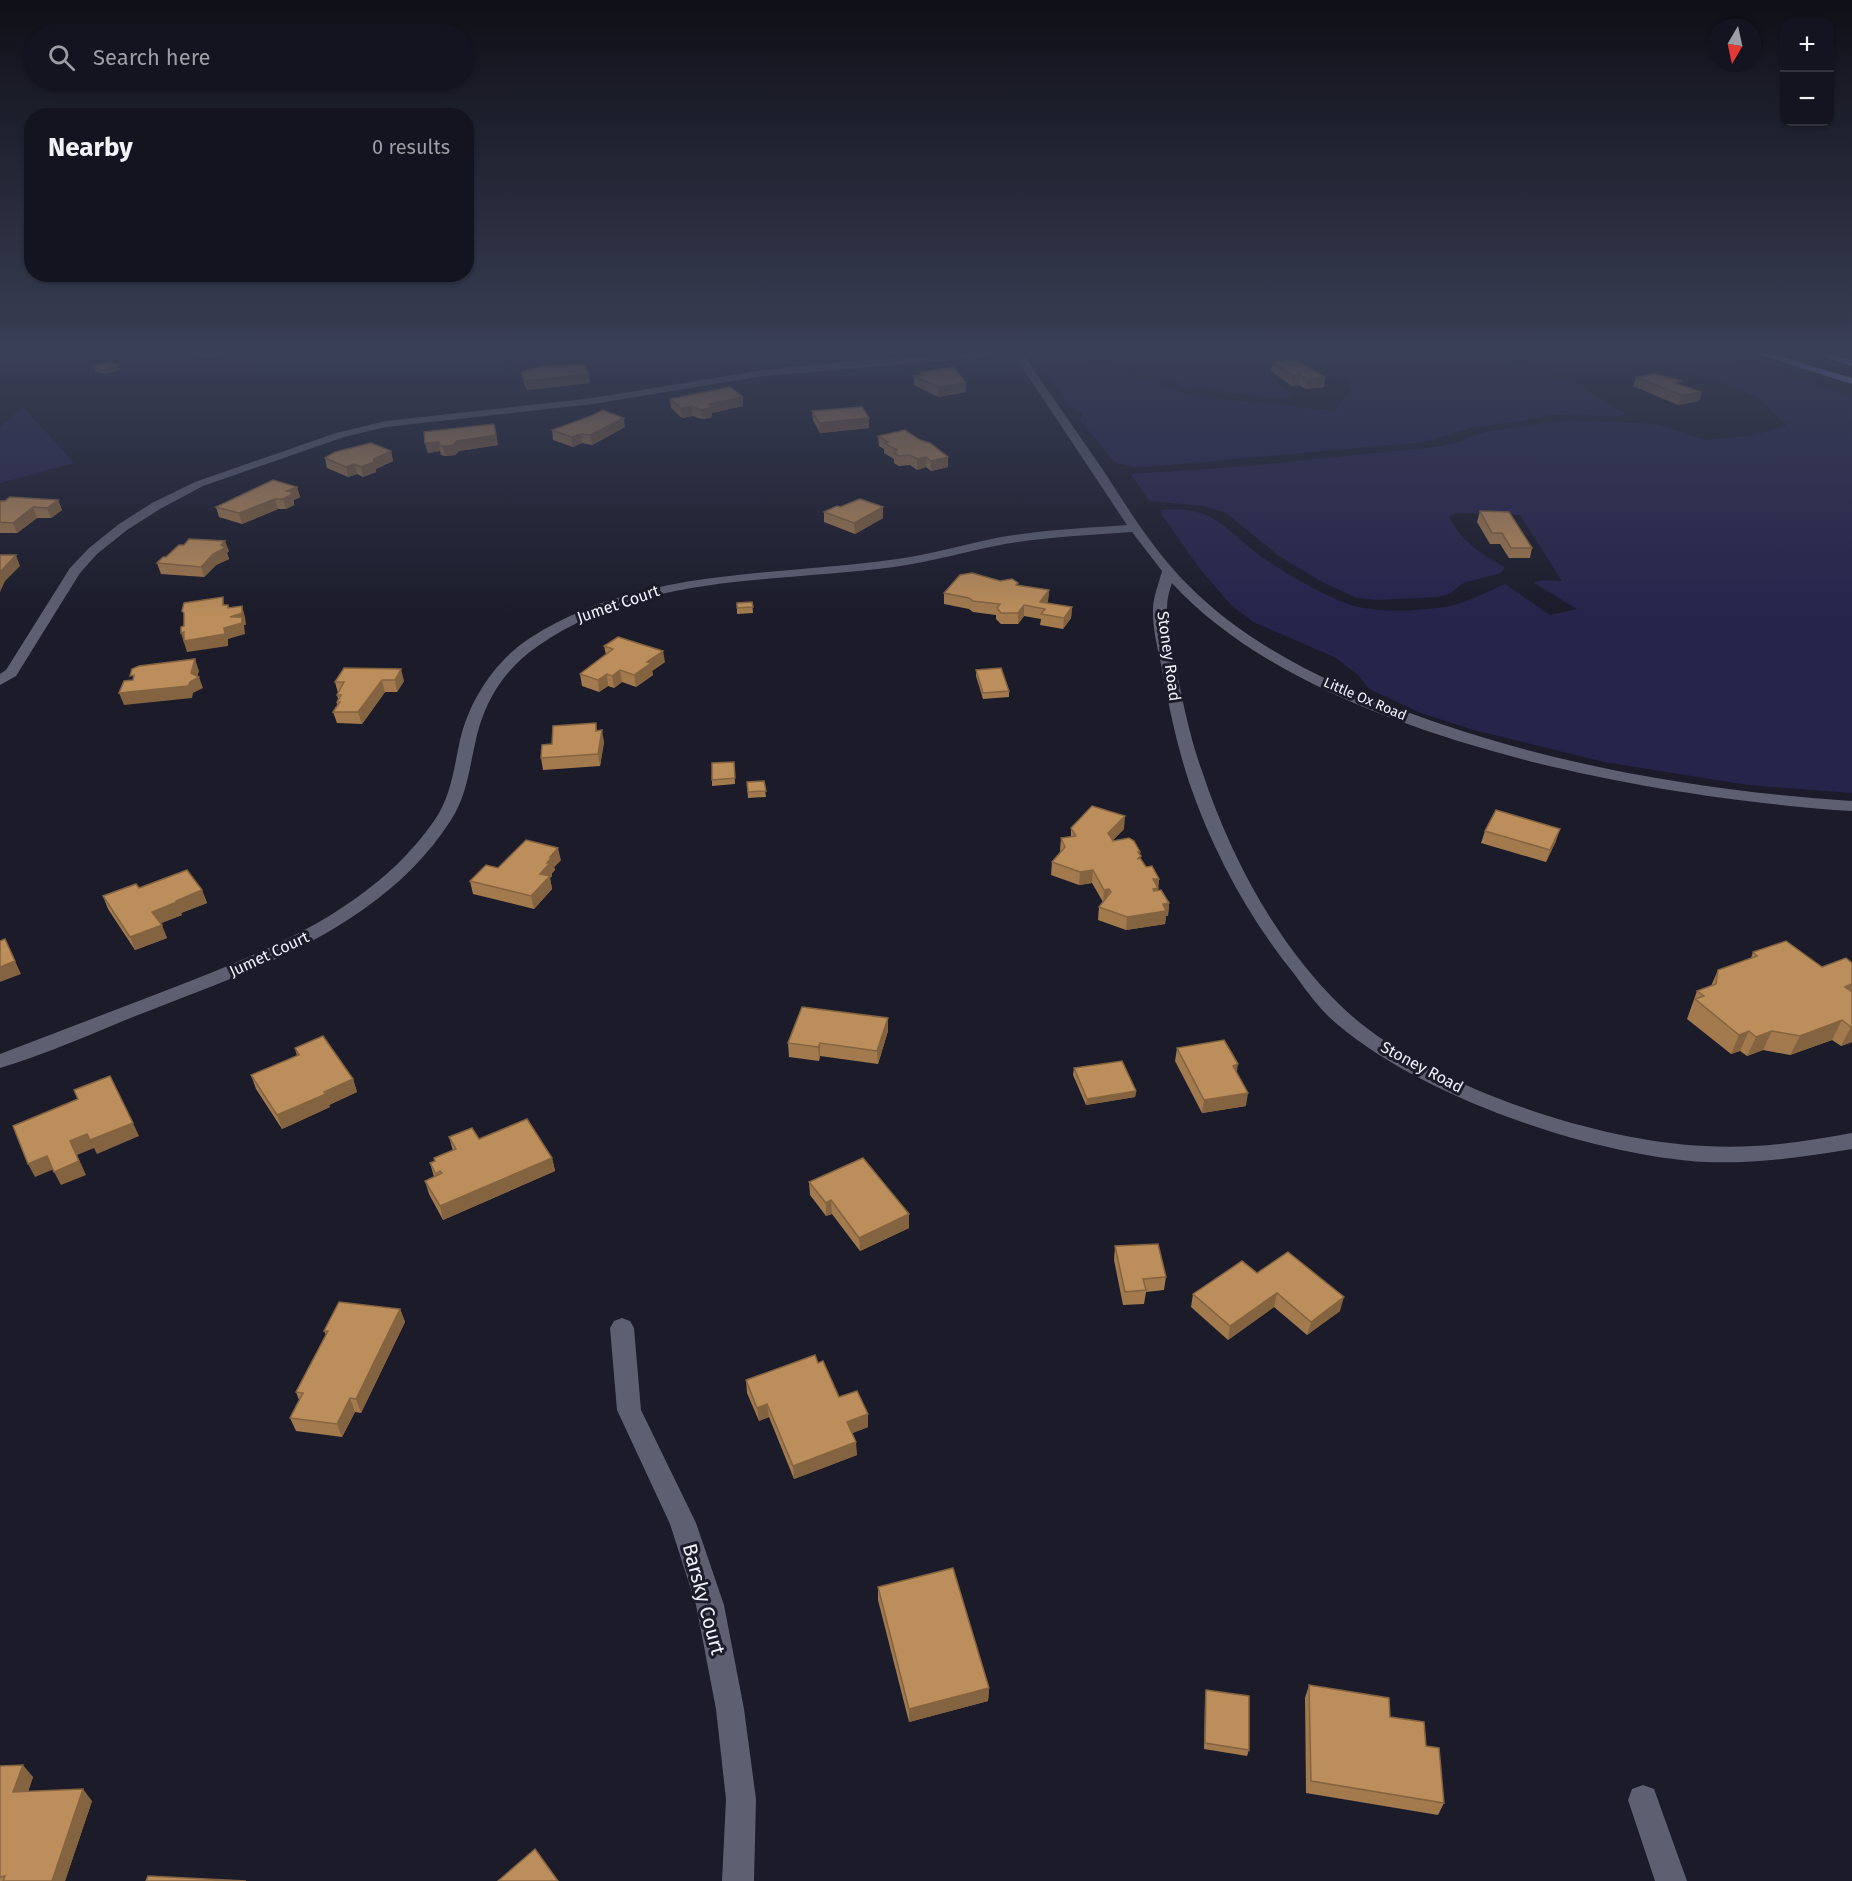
<!DOCTYPE html>
<html lang="en">
<head>
<meta charset="utf-8">
<style>
	:root { --surface:#141420; --page:#21212d; --text:#f1f3f6; --muted:#9d9ea5; --line:#33333e }
	body { margin:0; font-family:"Fira Sans",sans-serif; background:var(--page); color:var(--text) }
	.controls { position:absolute; right:18px; top:18px; display:grid; overflow:hidden; border-radius:12px; box-shadow:0 2px 4px #0004 }
	.controls button { width:54px; height:54px; display:grid; place-items:center; padding:0; border:0; border-bottom:2px solid var(--line); background:var(--surface); color:var(--text); font:30px sans-serif }
	.compass { position:absolute; left:1708px; top:18px; width:54px; height:54px; border-radius:50%; background:var(--surface); box-shadow:0 2px 4px #0004; rotate:189deg }
	.list { margin:0; padding:0; list-style:none }
	h2 { display:flex; justify-content:space-between; align-items:center; height:78px; margin:0; padding:0 24px; font-size:26px }
	h2 small { font-size:20px; font-weight:400; color:var(--muted) }
	.icon { flex:none; width:33px; height:33px; fill:none; stroke:currentColor; stroke-width:2; stroke-linecap:round; stroke-linejoin:round }
	.map { position:relative; flex:none; width:1852px; height:1881px; overflow:hidden }
	.search { position:absolute; background:var(--surface); box-shadow:0 2px 4px #0004; left:24px; top:24px; width:450px; height:66px; display:flex; align-items:center; gap:15px; box-sizing:border-box; padding:0 21px; border-radius:33px; color:var(--muted); font-size:22px }
	.panel { position:absolute; background:var(--surface); box-shadow:0 2px 4px #0004; left:24px; top:108px; width:450px; height:174px; border-radius:24px }
	.map>svg:first-child { display:block }
	.green { fill:#27244c }
	.lines { fill:none; stroke-linecap:round; stroke-linejoin:round }
	.street { fill:#5e5f71; fill-rule:evenodd }
	.highway { fill:#9a98f2; fill-rule:evenodd }
	.wall { fill:#a27a4e }
	.shaded-wall { fill:#846340 }
	.building { fill:#bc8e5b; stroke:#846340; stroke-width:1.5 }
	.labels { text-anchor:middle; dominant-baseline:central; stroke-width:6; stroke-linejoin:round; paint-order:stroke }
	.far-street-label { font-size:14px; fill:#f2f2fd; stroke:#1b1b2a }
	.street-label { font-size:16px; fill:#f2f2fd; stroke:#1b1b2a }
	.near-street-label { font-size:20px; fill:#f2f2fd; stroke:#1b1b2a }
</style>
</head>
<body>
<div class="map">
<svg width="1852" height="1881" viewBox="0 0 1852 1881">
	<rect width="100%" height="100%" fill="#1b1b2a"/>
	<g class="green">
		<polygon points="1041,354 1071,354 1193,396 1335,411 1351,390 1351,384 1344,378 1315,362 1258,369 1288,391 1291,397 1274,398 1189,388 1094,354 1535,354 1512,357 1510,361 1577,384 1624,413 1622,416 1549,415 1522,421 1475,427 1424,442 1135,468 1114,462 1080,420 1083,415 1082,413 1069,407 1037,358"/>
		<path d="M 1661,354 L 1716,354 L 1852,396 L 1852,793 L 1748,785 L 1604,762 L 1474,730 L 1421,713 L 1369,689 L 1359,676 L 1336,658 L 1253,622 L 1231,605 L 1200,569 L 1162,515 L 1162,510 C 1218,505 1225,532 1265,559 C 1284,573 1333,600 1354,606 C 1381,613 1423,611 1450,606 C 1463,604 1491,590 1505,584 L 1550,615 L 1577,609 L 1534,583 L 1542,580 L 1562,581 L 1520,515 L 1455,513 L 1449,517 C 1460,540 1483,556 1505,567 L 1501,573 L 1463,583 L 1449,594 L 1438,597 L 1378,600 L 1357,598 L 1322,582 L 1279,556 L 1226,513 L 1204,506 L 1149,501 L 1131,474 L 1237,467 L 1435,447 L 1455,443 L 1485,432 L 1566,420 L 1656,424 L 1705,440 L 1750,436 L 1787,426 L 1758,397 L 1714,381 L 1684,363 Z"/>
		<polygon points="23,407 74,463 0,483 0,427"/>
	</g>
	<g class="lines">
		<g class="street">
			<path d="M 969,354 L 1023,354 C 1050,394 1078,433 1105,473 C 1130,512 1155,552 1188,585 C 1247,645 1329,684 1407,712 C 1550,765 1701,791 1852,801 L 1852,811 C 1650,798 1313,738 1172,583 C 1169,591 1167,599 1167,608 C 1166,628 1172,648 1176,668 C 1183,703 1190,738 1202,771 C 1230,856 1276,943 1341,1006 C 1421,1084 1594,1141 1705,1146 C 1755,1149 1804,1142 1852,1133 L 1852,1149 C 1804,1157 1755,1164 1706,1162 C 1592,1156 1411,1094 1328,1016 C 1316,1004 1305,989 1295,975 C 1248,917 1213,852 1189,782 C 1177,745 1169,708 1162,669 C 1158,649 1152,628 1153,607 C 1154,595 1159,583 1162,571 L 1132,532 C 1090,535 1047,537 1005,544 C 968,551 931,562 894,567 C 773,583 643,573 538,646 C 504,669 483,703 475,744 C 469,771 466,797 451,820 C 382,928 251,971 138,1015 C 93,1033 47,1054 0,1068 L 0,1054 C 54,1033 108,1013 162,992 C 260,954 371,912 434,821 C 451,797 454,768 460,740 C 470,699 495,661 530,638 C 641,567 772,577 897,559 C 932,554 966,544 1001,537 C 1043,530 1085,528 1127,525 L 1014,355 L 763,376 L 593,404 L 386,427 L 344,437 L 203,486 L 160,509 L 127,530 L 97,554 L 80,573 L 16,676 L 0,685 L 0,674 L 6,670 L 70,568 L 89,548 L 119,524 L 152,503 L 195,482 L 336,433 L 386,421 L 593,398 L 763,370 L 852,361 Z"/>
			<polygon points="622,1318 630,1321 634,1328 641,1410 696,1523 724,1605 744,1709 756,1799 754,1881 722,1881 726,1799 716,1709 696,1605 670,1524 617,1410 610,1328 614,1321"/>
			<polygon points="1643,1785 1654,1789 1687,1881 1655,1881 1628,1800 1632,1789"/>
		</g>
		<g class="highway">
			<polygon points="1758,354 1772,354 1852,378 1852,384"/>
			<polygon points="1815,354 1830,354 1852,360 1852,366"/>
		</g>
	</g>
	<g class="wall">
		<polygon points="191,354 226,354 219,357 197,357 191,355"/>
		<polygon points="1273,362 1325,377 1324,387 1306,389 1299,385 1292,386 1271,371"/>
		<polygon points="118,365 120,370 105,374 95,371 93,366"/>
		<polygon points="521,372 590,383 527,390 523,381"/>
		<polygon points="920,372 966,392 938,397 914,385 914,376 920,375"/>
		<polygon points="1636,377 1682,385 1702,392 1699,401 1678,405 1633,386"/>
		<polygon points="743,397 743,406 712,413 712,416 710,418 702,419 693,416 682,418 671,408 670,399"/>
		<polygon points="812,411 869,428 820,433 813,420"/>
		<polygon points="494,424 498,445 459,451 455,455 445,456 441,455 440,451 428,453 425,443"/>
		<polygon points="625,427 592,445 582,443 573,447 553,440 552,430"/>
		<polygon points="878,436 920,440 948,457 948,467 931,471 926,467 917,470 910,465 899,466 894,463 894,459 884,453 884,449 879,446"/>
		<polygon points="391,451 393,461 376,469 376,472 363,477 357,474 348,477 327,468 325,458"/>
		<polygon points="297,487 300,497 294,500 294,505 286,509 278,509 242,524 219,517 216,507"/>
		<polygon points="58,500 62,510 51,518 37,518 17,533 0,533 0,501"/>
		<polygon points="883,507 883,518 855,534 824,522 824,512"/>
		<polygon points="1480,511 1532,548 1530,558 1509,558 1500,544 1490,544 1477,522"/>
		<polygon points="229,551 227,553 229,559 216,565 204,577 161,574 157,563"/>
		<polygon points="1017,586 1049,590 1048,601 1047,603 1072,607 1071,618 1063,629 1040,625 1041,619 1024,616 1018,624 1001,624 996,619 996,615 973,612 969,609 944,604 944,593"/>
		<polygon points="752,602 753,613 737,614 737,603"/>
		<polygon points="604,646 665,662 652,671 653,675 636,687 622,682 614,688 608,686 599,692 582,686 580,674 606,655"/>
		<polygon points="344,668 404,681 397,692 385,692 362,724 337,723 333,712 337,705 337,702 338,699 337,695 338,693 335,682"/>
		<polygon points="976,670 1009,691 1009,697 983,699 976,676"/>
		<polygon points="596,723 597,731 604,742 600,766 543,770 541,758 552,744"/>
		<polygon points="734,762 735,784 712,786 712,780"/>
		<polygon points="764,781 766,797 748,798 747,782"/>
		<polygon points="1071,828 1124,829 1113,840 1140,855 1140,858 1146,867 1159,879 1158,891 1169,903 1168,916 1166,916 1165,924 1126,930 1098,920 1099,907 1103,902 1092,883 1079,885 1051,875 1052,862 1061,853 1060,851 1061,838 1071,837"/>
		<polygon points="1485,831 1556,841 1546,862 1481,843"/>
		<polygon points="561,860 554,867 555,870 552,873 552,876 550,878 552,889 534,909 473,894 470,881 498,868"/>
		<polygon points="139,888 202,890 207,903 181,913 182,915 160,923 167,938 135,950 108,909 103,896"/>
		<polygon points="1753,952 1822,967 1846,958 1852,1042 1841,1046 1832,1040 1790,1055 1763,1050 1747,1056 1740,1051 1731,1054 1687,1019 1697,991 1711,986 1718,970 1751,958"/>
		<polygon points="888,1031 878,1064 820,1056 819,1061 789,1057 788,1043"/>
		<polygon points="295,1048 353,1079 357,1092 329,1105 330,1107 282,1129 256,1089 251,1075 297,1056"/>
		<polygon points="1177,1048 1237,1073 1246,1106 1202,1113 1175,1061"/>
		<polygon points="1074,1068 1136,1091 1135,1097 1086,1105 1073,1075"/>
		<polygon points="449,1137 479,1139 552,1158 555,1171 443,1220 429,1194 425,1181 434,1177 430,1163 453,1151"/>
		<polygon points="809,1182 909,1228 860,1251 832,1214 826,1216 810,1195"/>
		<polygon points="1115,1246 1166,1277 1164,1290 1146,1292 1144,1304 1123,1305 1114,1260"/>
		<polygon points="1257,1273 1340,1311 1307,1335 1274,1307 1228,1340 1191,1307 1193,1294"/>
		<polygon points="400,1309 405,1322 361,1413 355,1412 342,1437 296,1431 290,1418 299,1400 296,1392 326,1335 324,1331"/>
		<polygon points="818,1363 839,1397 868,1427 852,1433 857,1455 794,1479 769,1417 759,1421 747,1393 746,1380"/>
		<polygon points="878,1587 989,1688 988,1701 909,1722 878,1600"/>
		<polygon points="1309,1685 1390,1717 1426,1746 1444,1803 1438,1815 1306,1793 1305,1698"/>
		<polygon points="1206,1690 1249,1750 1247,1756 1204,1749 1205,1696"/>
		<polygon points="0,1766 33,1777 28,1792 92,1801 65,1881 0,1881"/>
	</g>
	<g class="shaded-wall">
		<polygon points="218,354 226,354 219,357"/>
		<polygon points="118,365 120,370 105,374 103,370"/>
		<polygon points="589,374 590,383 527,390 525,381"/>
		<polygon points="1300,375 1299,385 1292,386 1293,376"/>
		<polygon points="1325,377 1324,387 1306,389 1308,380"/>
		<polygon points="966,383 966,392 938,397 938,387"/>
		<polygon points="1702,392 1699,401 1678,405 1681,395"/>
		<polygon points="743,397 743,406 712,413 712,416 710,418 702,419 701,410 709,404"/>
		<polygon points="692,406 693,416 682,418 681,408"/>
		<polygon points="624,418 625,427 592,445 590,435"/>
		<polygon points="869,418 869,428 820,433 819,423"/>
		<polygon points="581,434 582,443 573,447 571,437"/>
		<polygon points="496,435 498,445 459,451 455,455 445,456 443,446 457,441"/>
		<polygon points="439,442 440,451 428,453 425,443"/>
		<polygon points="391,451 393,461 376,469 376,472 363,477 361,467"/>
		<polygon points="926,457 926,467 917,470 917,459"/>
		<polygon points="948,457 948,467 931,471 931,461"/>
		<polygon points="354,464 357,474 348,477 346,467"/>
		<polygon points="297,487 300,497 294,500 294,505 286,509 283,499 287,491"/>
		<polygon points="275,499 278,509 242,524 239,513"/>
		<polygon points="58,500 62,510 51,518 47,508"/>
		<polygon points="33,507 37,518 17,533 13,523"/>
		<polygon points="883,507 883,518 855,534 854,523"/>
		<polygon points="225,541 229,551 227,553 229,559 216,565 204,577 201,567"/>
		<polygon points="16,555 20,566 5,581 0,592 0,572"/>
		<polygon points="1049,590 1048,601 1043,608 1040,602"/>
		<polygon points="228,605 232,616 242,606 245,617 246,625 244,625 245,634 228,639 228,646 187,652 181,633 224,628"/>
		<polygon points="1024,605 1024,616 1018,624 1018,613"/>
		<polygon points="1072,607 1071,618 1063,629 1064,618"/>
		<polygon points="663,651 665,662 652,671 653,675 636,687 634,675 647,662"/>
		<polygon points="195,659 199,671 197,678 199,677 203,688 193,693 192,698 124,705 119,693 191,673"/>
		<polygon points="401,669 404,681 397,692 395,680"/>
		<polygon points="620,670 622,682 614,688 612,676"/>
		<polygon points="607,674 608,686 599,692 598,680"/>
		<polygon points="382,680 385,692 362,724 358,712"/>
		<polygon points="602,730 604,742 600,766 598,754"/>
		<polygon points="1125,816 1124,829 1107,846 1108,833"/>
		<polygon points="1560,829 1556,841 1546,862 1550,850"/>
		<polygon points="558,848 561,860 554,867 555,870 552,873 552,876 550,878 552,889 534,909 531,896 540,874 550,857"/>
		<polygon points="1093,870 1092,883 1079,885 1080,872"/>
		<polygon points="1153,879 1159,879 1156,901 1151,902"/>
		<polygon points="1109,889 1108,902 1103,902 1104,890"/>
		<polygon points="202,890 207,903 181,913 182,915 157,925 152,912 176,901"/>
		<polygon points="1169,903 1168,916 1166,916 1165,924 1126,930 1127,917 1163,904"/>
		<polygon points="162,925 167,938 135,950 130,937"/>
		<polygon points="15,961 21,974 0,982 0,967"/>
		<polygon points="1852,984 1852,1000 1845,987"/>
		<polygon points="888,1018 888,1031 878,1064 877,1051"/>
		<polygon points="1842,1020 1832,1040 1790,1055 1800,1036"/>
		<polygon points="1852,1026 1852,1042 1841,1046 1851,1027"/>
		<polygon points="1749,1031 1740,1051 1731,1054 1739,1035"/>
		<polygon points="1772,1031 1763,1050 1747,1056 1756,1037"/>
		<polygon points="820,1043 820,1056 819,1061 818,1047"/>
		<polygon points="1238,1064 1236,1078 1233,1066"/>
		<polygon points="353,1079 357,1092 329,1105 330,1107 282,1129 277,1115"/>
		<polygon points="1136,1091 1135,1097 1086,1105 1087,1099"/>
		<polygon points="1248,1093 1246,1106 1202,1113 1204,1100"/>
		<polygon points="133,1123 139,1136 97,1154 94,1148 77,1155 86,1175 61,1185 54,1172 70,1141 87,1134"/>
		<polygon points="47,1156 54,1169 35,1177 28,1164"/>
		<polygon points="552,1158 555,1171 443,1220 440,1206"/>
		<polygon points="831,1200 832,1214 826,1216 826,1203"/>
		<polygon points="909,1214 909,1228 860,1251 859,1238"/>
		<polygon points="1277,1293 1274,1307 1228,1340 1230,1326"/>
		<polygon points="1344,1297 1340,1311 1307,1335 1311,1322"/>
		<polygon points="400,1309 405,1322 361,1413 356,1399"/>
		<polygon points="350,1398 355,1412 342,1437 337,1424"/>
		<polygon points="767,1404 769,1417 759,1421 757,1408"/>
		<polygon points="868,1414 868,1427 848,1435 847,1422"/>
		<polygon points="856,1442 857,1455 794,1479 793,1466"/>
		<polygon points="989,1688 988,1701 909,1722 909,1709"/>
		<polygon points="23,1765 33,1777 23,1804 13,1792"/>
		<polygon points="83,1789 92,1801 65,1881 52,1881"/>
	</g>
	<g class="building">
		<polygon points="1294,359 1325,377 1308,380 1300,375 1293,376 1273,362"/>
		<polygon points="108,362 118,365 103,370 93,366"/>
		<polygon points="584,365 589,374 525,381 521,372 543,366"/>
		<polygon points="954,367 966,383 938,387 914,376 924,375 920,372"/>
		<polygon points="1655,374 1683,381 1674,383 1702,392 1681,395 1636,377"/>
		<polygon points="730,387 743,397 709,404 711,406 710,408 701,410 692,406 681,408 670,399"/>
		<polygon points="862,407 869,418 819,423 812,411"/>
		<polygon points="603,410 624,418 590,435 581,434 571,437 552,430 591,416"/>
		<polygon points="494,424 496,435 457,441 453,445 443,446 439,445 439,442 425,443 424,432"/>
		<polygon points="905,430 920,440 930,443 948,457 931,461 926,457 917,459 910,455 899,456 894,453 897,450 884,443 888,442 878,436"/>
		<polygon points="371,443 391,451 374,459 374,462 361,467 354,464 346,467 325,458 335,452"/>
		<polygon points="273,480 297,487 287,491 292,492 291,495 283,499 275,499 239,513 216,507"/>
		<polygon points="10,497 58,500 47,508 33,507 13,523 0,522 0,501 5,501"/>
		<polygon points="860,499 883,507 854,523 824,512 837,506 840,507"/>
		<polygon points="1480,511 1509,512 1532,548 1511,548 1502,533 1492,533"/>
		<polygon points="189,539 225,541 221,545 225,548 213,554 201,567 157,563 163,557 166,557 179,545 184,545"/>
		<polygon points="0,555 16,555 0,572"/>
		<polygon points="972,573 1000,581 1012,579 1018,583 1016,585 1049,590 1040,602 1072,607 1064,618 1041,614 1045,609 1024,605 1018,613 1001,613 997,608 1000,604 973,601 969,598 944,593 960,575"/>
		<polygon points="223,597 223,605 228,605 228,608 242,606 242,613 230,617 242,617 242,623 224,628 225,634 184,641 184,632 181,633 181,627 184,626 184,613 182,611 184,603"/>
		<polygon points="752,602 753,607 737,608 737,603"/>
		<polygon points="618,637 663,651 647,662 651,663 634,675 620,670 612,676 607,674 598,680 580,674 613,649 604,646"/>
		<polygon points="195,659 191,673 199,677 190,682 188,686 119,693 124,681 133,680 134,675 130,676 132,669 139,666"/>
		<polygon points="344,668 401,669 395,680 382,680 358,712 333,712 340,702 337,702 341,695 337,695 344,682 335,682"/>
		<polygon points="1001,668 1009,691 983,693 976,670"/>
		<polygon points="596,723 596,731 602,730 598,754 541,758 542,745 552,744 553,726"/>
		<polygon points="734,762 735,778 712,780 712,763"/>
		<polygon points="764,781 766,791 748,792 747,782"/>
		<polygon points="1092,806 1125,816 1108,833 1113,841 1129,838 1134,841 1140,852 1138,852 1141,856 1137,859 1140,858 1146,867 1152,866 1159,879 1153,879 1158,888 1153,889 1154,891 1161,890 1169,903 1163,904 1166,911 1127,917 1099,907 1111,892 1109,889 1104,890 1093,870 1080,872 1052,862 1065,847 1061,838 1076,836 1071,828"/>
		<polygon points="1496,810 1560,829 1550,850 1485,831"/>
		<polygon points="526,840 558,848 550,857 552,857 547,863 550,863 540,874 550,876 531,896 470,881 486,865 498,868"/>
		<polygon points="187,870 202,890 176,901 177,902 152,912 162,925 130,937 103,896 136,884 139,888"/>
		<polygon points="5,939 15,961 0,967 0,941"/>
		<polygon points="1786,941 1822,967 1846,958 1852,963 1852,984 1845,987 1852,992 1852,1026 1851,1027 1842,1020 1800,1036 1772,1031 1756,1037 1749,1031 1739,1035 1695,999 1704,996 1697,991 1716,984 1718,970 1757,956 1753,952"/>
		<polygon points="802,1007 888,1018 877,1051 820,1043 818,1047 788,1043"/>
		<polygon points="323,1036 353,1079 324,1092 326,1094 277,1115 251,1075 299,1055 295,1048"/>
		<polygon points="1224,1040 1238,1064 1233,1066 1248,1093 1204,1100 1177,1048"/>
		<polygon points="1122,1061 1136,1091 1087,1099 1074,1068"/>
		<polygon points="110,1076 133,1123 90,1140 87,1134 70,1141 79,1161 54,1172 47,1156 28,1164 13,1126 78,1099 74,1090"/>
		<polygon points="527,1119 552,1158 440,1206 425,1181 442,1173 440,1171 436,1174 430,1163 435,1161 434,1158 456,1149 449,1137 472,1128 479,1139"/>
		<polygon points="863,1158 909,1214 859,1238 831,1200 826,1203 809,1182"/>
		<polygon points="1158,1244 1166,1277 1143,1279 1146,1290 1125,1292 1115,1246"/>
		<polygon points="1288,1252 1344,1297 1311,1322 1277,1293 1230,1326 1193,1294 1242,1261 1257,1273"/>
		<polygon points="339,1302 400,1309 356,1399 350,1398 337,1424 290,1418 303,1393 296,1392 328,1331 324,1331"/>
		<polygon points="815,1355 818,1363 823,1361 839,1397 857,1391 868,1414 847,1422 856,1442 793,1466 767,1404 757,1408 746,1380"/>
		<polygon points="953,1568 989,1688 909,1709 878,1587"/>
		<polygon points="1309,1685 1389,1698 1390,1717 1424,1722 1426,1746 1439,1748 1444,1803 1311,1781"/>
		<polygon points="1206,1690 1249,1696 1249,1750 1205,1743"/>
		<polygon points="23,1765 13,1792 83,1789 52,1881 3,1881 5,1876 0,1877 0,1766"/>
		<polygon points="535,1849 558,1881 498,1881"/>
		<polygon points="148,1876 246,1881 146,1881"/>
	</g>
	<linearGradient id="sky" x2="0" y2="1"><stop stop-color="#0f0f17"/><stop offset="0.57" stop-color="#393f55"/><stop offset="1" stop-color="#393f55" stop-opacity="0"/></linearGradient>
	<rect width="1852" height="617" fill="url(#sky)"/>
	<g class="labels">
		<g class="far-street-label">
			<text transform="translate(1365 699) rotate(23)">Little Ox Road</text>
		</g>
		<g class="street-label">
			<text transform="translate(618 604) rotate(-19)">Jumet Court</text>
			<text transform="translate(1169 656) rotate(82)">Stoney Road</text>
			<text transform="translate(269 954) rotate(-25)">Jumet Court</text>
			<text transform="translate(1422 1067) rotate(28)">Stoney Road</text>
		</g>
		<g class="near-street-label">
			<text transform="translate(704 1599) rotate(75)">Barsky Court</text>
		</g>
	</g>
</svg>
<div class="controls">
<button>+</button>
<button>−</button>
</div>
<svg class="compass" viewBox="-18 -18 36 36"><path d="M0-13l5 13h-10z" fill="#e53935"/><path d="M0 13l5-13h-10z" fill="#9d9ea5"/></svg>
<div class="search"><svg class="icon" aria-label="search" viewBox="0 0 24 24"><circle cx="10" cy="10" r="6"/><path d="M15 15l6 6"/></svg>Search here</div>
<section class="panel">
<h2>Nearby<small>0 results</small></h2>
<ul class="list">
</ul>
</section>
</div>
</body>
</html>
